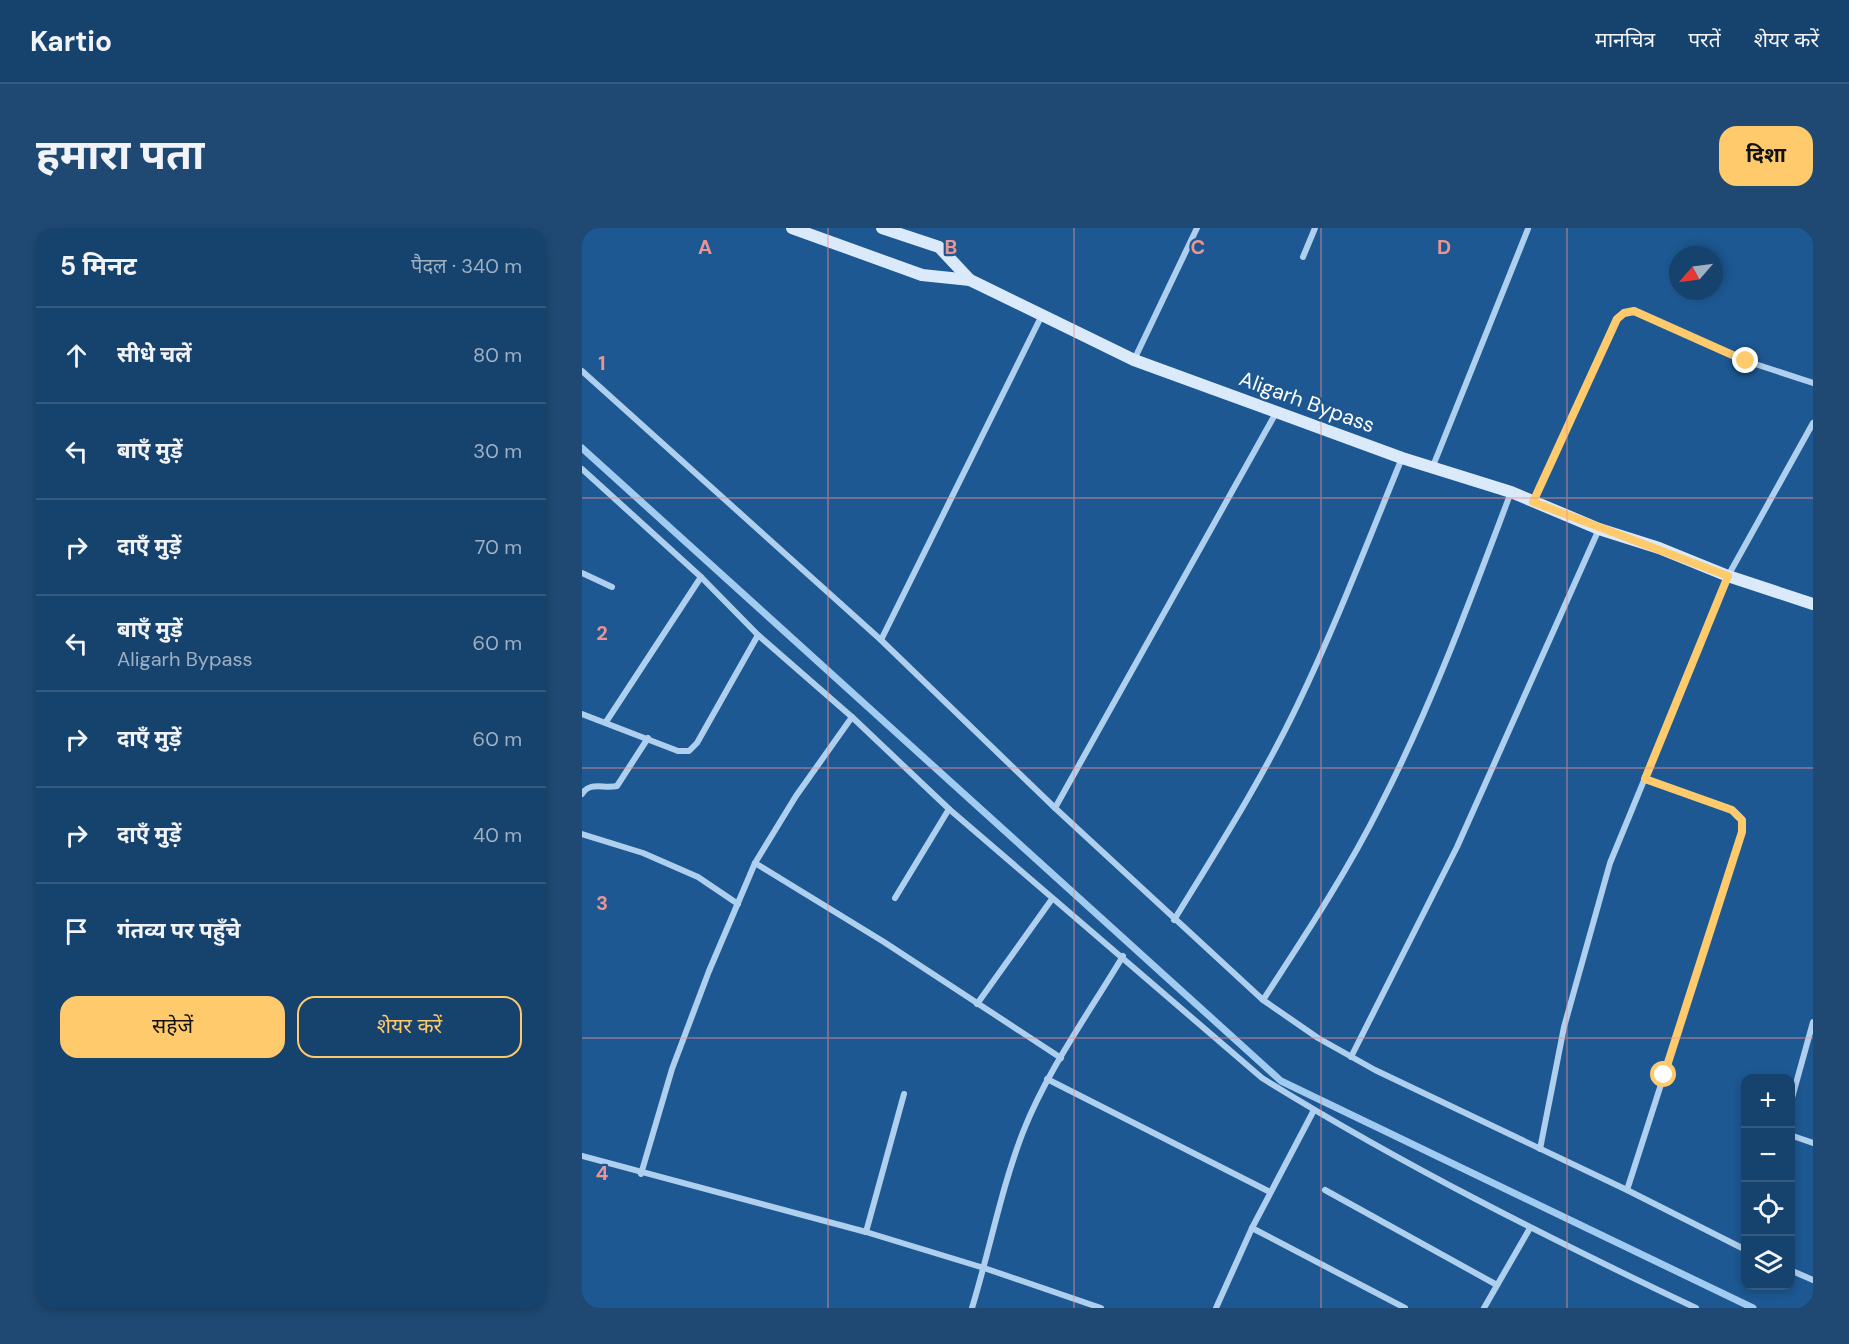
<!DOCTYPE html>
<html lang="hi">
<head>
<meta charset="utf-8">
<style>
	:root { --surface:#16426e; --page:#1f4973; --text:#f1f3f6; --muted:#9eb0c2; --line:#355b81; --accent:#feca6c }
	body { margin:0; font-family:"DM Sans","Noto Sans Devanagari",sans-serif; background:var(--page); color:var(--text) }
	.controls { position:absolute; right:18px; bottom:18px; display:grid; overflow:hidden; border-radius:12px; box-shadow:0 3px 9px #0003 }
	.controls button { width:54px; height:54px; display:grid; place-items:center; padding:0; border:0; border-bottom:2px solid var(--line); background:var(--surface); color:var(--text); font:30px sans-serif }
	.compass { position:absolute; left:1087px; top:18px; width:54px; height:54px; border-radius:50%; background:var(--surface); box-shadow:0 3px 9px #0003; rotate:242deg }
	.stop { position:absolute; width:18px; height:18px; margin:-14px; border:4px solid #feca6c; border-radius:50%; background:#fff }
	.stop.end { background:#feca6c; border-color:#fff; box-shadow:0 2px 6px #0008 }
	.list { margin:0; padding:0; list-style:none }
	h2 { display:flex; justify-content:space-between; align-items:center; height:78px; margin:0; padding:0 24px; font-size:26px }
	h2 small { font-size:20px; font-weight:400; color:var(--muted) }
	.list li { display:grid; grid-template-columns:39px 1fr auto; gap:18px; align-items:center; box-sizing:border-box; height:96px; padding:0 24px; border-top:2px solid var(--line) }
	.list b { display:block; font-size:22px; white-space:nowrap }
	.list p { margin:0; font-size:20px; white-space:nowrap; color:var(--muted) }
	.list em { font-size:20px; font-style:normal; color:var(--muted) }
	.actions { display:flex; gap:12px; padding:18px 24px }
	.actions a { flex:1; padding:14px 0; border:2px solid var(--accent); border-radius:18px; text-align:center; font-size:21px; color:var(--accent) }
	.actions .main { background:var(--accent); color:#111 }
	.icon { flex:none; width:33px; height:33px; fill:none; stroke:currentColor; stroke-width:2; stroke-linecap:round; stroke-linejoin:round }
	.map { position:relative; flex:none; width:1231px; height:1080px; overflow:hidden; border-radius:18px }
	header { display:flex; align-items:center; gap:36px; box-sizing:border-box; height:84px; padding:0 30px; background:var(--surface); border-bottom:2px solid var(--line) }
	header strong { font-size:28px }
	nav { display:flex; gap:33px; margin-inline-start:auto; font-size:21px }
	.intro { display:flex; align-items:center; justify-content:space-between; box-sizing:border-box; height:144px; padding:0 36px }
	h1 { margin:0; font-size:42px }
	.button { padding:15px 27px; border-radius:18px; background:var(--accent); color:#111; font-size:21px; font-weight:700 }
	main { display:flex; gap:36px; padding:0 36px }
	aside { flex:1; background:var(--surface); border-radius:18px; box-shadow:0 3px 9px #0003 }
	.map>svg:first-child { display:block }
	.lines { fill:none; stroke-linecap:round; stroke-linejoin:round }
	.stream { stroke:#a1cbf0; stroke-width:7 }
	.street { stroke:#aecfee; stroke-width:6 }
	.secondary { stroke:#dbeafa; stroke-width:12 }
	.route { stroke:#feca6c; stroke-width:8 }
	.grid { fill:none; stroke:#ea9494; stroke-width:1.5; stroke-opacity:0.55 }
	.labels { text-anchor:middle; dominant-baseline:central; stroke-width:4.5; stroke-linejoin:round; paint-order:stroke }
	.street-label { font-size:21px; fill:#fff; stroke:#1d5892 }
	.grid-label { font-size:20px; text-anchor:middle; font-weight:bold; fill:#ea9494; stroke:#1d5892; stroke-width:4.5; stroke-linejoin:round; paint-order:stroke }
</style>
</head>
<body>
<header>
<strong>Kartio</strong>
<nav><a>मानचित्र</a><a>परतें</a><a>शेयर करें</a></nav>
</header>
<div class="intro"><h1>हमारा पता</h1><a class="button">दिशा</a></div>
<main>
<aside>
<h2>5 मिनट<small>पैदल · 340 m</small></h2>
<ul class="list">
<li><svg class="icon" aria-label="ahead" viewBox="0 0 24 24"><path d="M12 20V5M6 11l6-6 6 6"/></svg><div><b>सीधे चलें</b></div><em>80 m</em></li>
<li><svg class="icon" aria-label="left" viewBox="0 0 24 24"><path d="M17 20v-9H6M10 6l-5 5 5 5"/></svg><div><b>बाएँ मुड़ें</b></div><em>30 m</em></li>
<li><svg class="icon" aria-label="right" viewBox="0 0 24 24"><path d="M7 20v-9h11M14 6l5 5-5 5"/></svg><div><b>दाएँ मुड़ें</b></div><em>70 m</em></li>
<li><svg class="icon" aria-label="left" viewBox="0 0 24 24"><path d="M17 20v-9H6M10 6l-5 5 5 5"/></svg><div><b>बाएँ मुड़ें</b><p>Aligarh Bypass</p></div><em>60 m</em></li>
<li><svg class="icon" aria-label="right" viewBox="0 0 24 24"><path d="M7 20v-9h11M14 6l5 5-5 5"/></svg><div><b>दाएँ मुड़ें</b></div><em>60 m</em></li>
<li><svg class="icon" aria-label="right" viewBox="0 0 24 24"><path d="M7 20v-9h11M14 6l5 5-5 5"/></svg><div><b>दाएँ मुड़ें</b></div><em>40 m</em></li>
<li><svg class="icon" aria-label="arrive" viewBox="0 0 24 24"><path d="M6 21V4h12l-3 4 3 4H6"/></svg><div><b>गंतव्य पर पहुँचे</b></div></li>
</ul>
<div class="actions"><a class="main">सहेजें</a><a>शेयर करें</a></div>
</aside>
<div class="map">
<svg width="1231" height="1080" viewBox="0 0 1231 1080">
	<rect width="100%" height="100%" fill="#1d5892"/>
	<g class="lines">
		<polyline class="stream" points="0,220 699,853 1171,1080"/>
		<g class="street">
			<polyline points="721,29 733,0"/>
			<polyline points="552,132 615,0"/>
			<polyline points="0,143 299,412 473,580 681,772 736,810 793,842 1045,962 1164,1022"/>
			<polyline points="851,238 946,1"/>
			<path d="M 0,241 L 119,349 L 176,407 L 270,489 L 367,581 L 680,850 C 819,936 966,1010 1114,1080"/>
			<polyline points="952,273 1034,91 1042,85 1052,83 1164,133 1231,155"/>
			<polyline points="0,345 30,359"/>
			<polyline points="299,412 460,87"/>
			<polyline points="0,486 96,523 107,523 115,515 176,407"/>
			<polyline points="24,494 119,349"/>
			<path d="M 0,566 C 8,553 21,561 35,558 L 66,510"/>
			<polyline points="473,580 695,183"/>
			<polyline points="0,606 61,625 116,649 156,676"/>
			<polyline points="173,635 302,714 479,830"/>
			<polyline points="313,670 367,581"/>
			<path d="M 592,692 C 635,622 679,553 715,478 C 754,397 786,313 820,230"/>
			<path d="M 681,772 C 722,709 764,646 798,578 C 850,477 889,370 929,264"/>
			<polyline points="395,776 470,671"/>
			<polyline points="769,829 875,619 1017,301"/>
			<polyline points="465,851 688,964"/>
			<polyline points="1208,877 1231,794"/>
			<polyline points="1208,907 1231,915"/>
			<polyline points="958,921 982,799 1028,635 1146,348 1231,195"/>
			<polyline points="0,928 284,1004 402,1040 519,1080"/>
			<polyline points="59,946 90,841 127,743 173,635 214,568 270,489"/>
			<polyline points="743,962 915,1057"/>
			<polyline points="1045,962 1160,605 1160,592 1150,582 1063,551"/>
			<polyline points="670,1000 823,1080"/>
			<polyline points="284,1004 322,866"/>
			<polyline points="1208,1042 1231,1052"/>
			<path d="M 390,1080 C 408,1021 419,961 441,904 C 466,841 507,785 541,728"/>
			<polyline points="634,1080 670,1000 732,882"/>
			<polyline points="902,1080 948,1000"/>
		</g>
		<g class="secondary">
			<polyline points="210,0 340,47 388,52 552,132 820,230 929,264 1017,301 1077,320 1146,348 1231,376"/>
			<polyline points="300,0 357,19 388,52"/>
		</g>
	</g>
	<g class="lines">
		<polyline class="route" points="1082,847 1160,604 1160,592 1150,582 1063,551 1146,348 951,274 1035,91 1042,85 1052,83 1164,133"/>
	</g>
	<path class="grid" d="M 246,0 L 246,1080M 492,0 L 492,1080M 739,0 L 739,1080M 985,0 L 985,1080M 0,270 L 1231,270M 0,540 L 1231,540M 0,810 L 1231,810"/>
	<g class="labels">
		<g class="street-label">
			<text transform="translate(725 174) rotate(20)">Aligarh Bypass</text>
		</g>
	</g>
	<g class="grid-label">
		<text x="123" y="26">A</text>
		<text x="369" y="26">B</text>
		<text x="616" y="26">C</text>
		<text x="862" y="26">D</text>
		<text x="20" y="142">1</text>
		<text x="20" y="412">2</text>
		<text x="20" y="682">3</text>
		<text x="20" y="952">4</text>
	</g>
</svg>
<div class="controls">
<button>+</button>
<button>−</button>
<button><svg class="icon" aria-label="locate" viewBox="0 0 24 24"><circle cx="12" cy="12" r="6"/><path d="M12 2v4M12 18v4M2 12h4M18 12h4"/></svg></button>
<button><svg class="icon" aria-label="layers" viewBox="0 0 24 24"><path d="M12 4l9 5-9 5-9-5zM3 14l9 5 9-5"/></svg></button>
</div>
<svg class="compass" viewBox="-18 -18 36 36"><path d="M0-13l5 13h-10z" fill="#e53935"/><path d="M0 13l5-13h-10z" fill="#9eb0c2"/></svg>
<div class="stop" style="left:1082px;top:847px"></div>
<div class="stop end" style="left:1164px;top:133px"></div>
</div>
</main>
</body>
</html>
